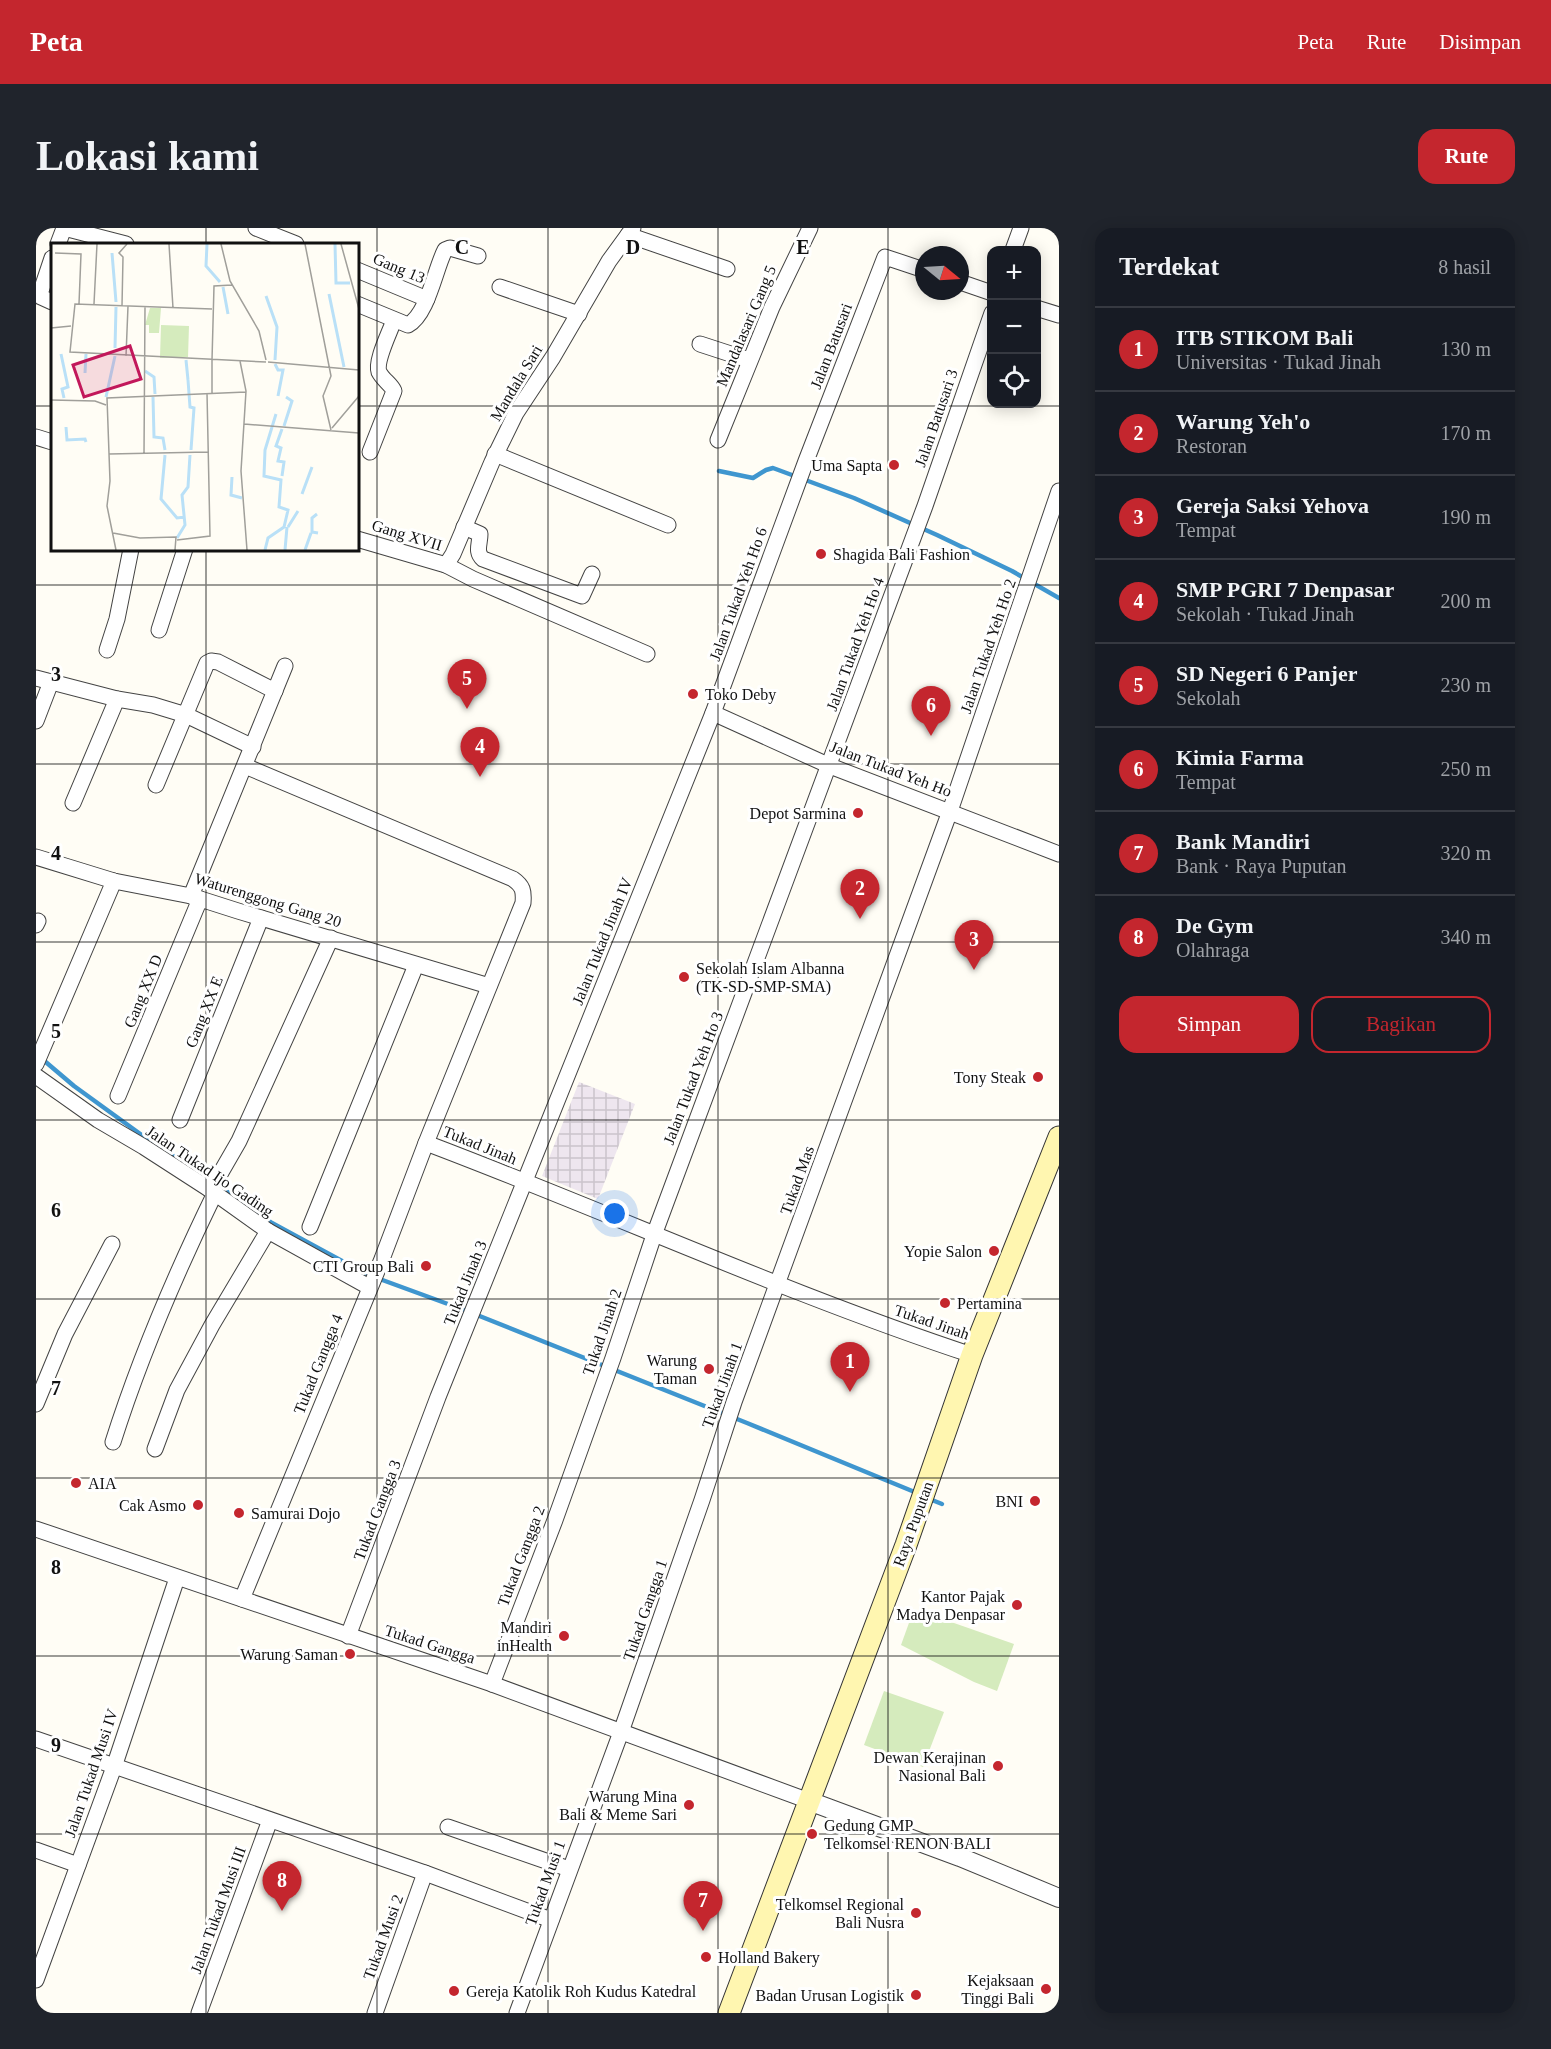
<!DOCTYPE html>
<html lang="id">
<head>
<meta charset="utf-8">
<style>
	:root { --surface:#171b24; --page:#20242c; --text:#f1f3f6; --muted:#9ea1a6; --line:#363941; --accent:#c4262e }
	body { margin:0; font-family:"Times New Roman",serif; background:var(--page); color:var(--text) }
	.controls { position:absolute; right:18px; top:18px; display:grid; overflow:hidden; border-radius:12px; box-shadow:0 3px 15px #0003 }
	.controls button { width:54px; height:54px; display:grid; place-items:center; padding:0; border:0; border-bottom:2px solid var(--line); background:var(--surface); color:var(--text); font:30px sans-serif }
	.compass { position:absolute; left:879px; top:18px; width:54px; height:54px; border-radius:50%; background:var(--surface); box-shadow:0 3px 15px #0003; rotate:108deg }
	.you { position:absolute; left:579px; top:986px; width:21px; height:21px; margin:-15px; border:4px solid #fff; border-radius:50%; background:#1a73e8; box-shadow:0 0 0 9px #1a73e833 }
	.badge { display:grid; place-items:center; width:39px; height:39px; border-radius:50%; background:var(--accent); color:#fff; font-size:20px; font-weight:700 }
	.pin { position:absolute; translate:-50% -50px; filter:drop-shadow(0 2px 3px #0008) }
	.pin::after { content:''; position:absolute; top:32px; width:21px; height:18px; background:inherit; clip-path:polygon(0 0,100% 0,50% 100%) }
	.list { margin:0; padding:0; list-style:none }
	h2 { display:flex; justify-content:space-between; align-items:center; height:78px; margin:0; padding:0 24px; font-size:26px }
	h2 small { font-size:20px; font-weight:400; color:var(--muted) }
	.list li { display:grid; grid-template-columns:39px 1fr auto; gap:18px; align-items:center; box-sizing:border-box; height:84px; padding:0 24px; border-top:2px solid var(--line) }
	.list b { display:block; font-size:22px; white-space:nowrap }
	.list p { margin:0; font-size:20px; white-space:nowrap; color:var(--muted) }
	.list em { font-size:20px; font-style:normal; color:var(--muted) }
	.actions { display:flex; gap:12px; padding:18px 24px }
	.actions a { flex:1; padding:14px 0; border:2px solid var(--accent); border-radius:18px; text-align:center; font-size:21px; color:var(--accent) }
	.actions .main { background:var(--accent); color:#fff }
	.icon { flex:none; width:33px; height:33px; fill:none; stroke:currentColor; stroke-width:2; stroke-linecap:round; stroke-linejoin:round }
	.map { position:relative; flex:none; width:1023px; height:1785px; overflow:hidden; border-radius:18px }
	header { display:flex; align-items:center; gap:36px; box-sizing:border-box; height:84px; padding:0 30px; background:var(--accent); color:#fff }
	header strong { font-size:28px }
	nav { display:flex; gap:33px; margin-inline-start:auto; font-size:21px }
	.intro { display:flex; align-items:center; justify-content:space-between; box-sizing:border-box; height:144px; padding:0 36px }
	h1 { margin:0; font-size:42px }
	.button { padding:15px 27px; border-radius:18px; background:var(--accent); color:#fff; font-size:21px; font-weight:700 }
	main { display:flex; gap:36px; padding:0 36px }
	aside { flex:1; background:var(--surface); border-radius:18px; box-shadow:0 3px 15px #0003 }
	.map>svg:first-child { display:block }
	.industrial { fill:url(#industrial-grid) }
	.grass { fill:#d5ebbd }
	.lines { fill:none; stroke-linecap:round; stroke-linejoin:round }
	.stream { stroke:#3f96cf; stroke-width:4.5 }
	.minor-casing { stroke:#444; stroke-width:17 }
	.tertiary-casing { stroke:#444; stroke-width:20 }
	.secondary-casing { stroke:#333; stroke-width:23 }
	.minor { stroke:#fff; stroke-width:15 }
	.tertiary { stroke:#fff; stroke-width:18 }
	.secondary { stroke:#fff6b0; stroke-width:21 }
	.grid { fill:none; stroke:#111; stroke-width:1.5; stroke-opacity:0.55 }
	.poi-dot { fill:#c4262e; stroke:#fff; stroke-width:2 }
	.labels { text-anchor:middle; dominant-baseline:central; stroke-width:6; stroke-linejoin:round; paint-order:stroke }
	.street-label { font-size:16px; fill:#111; stroke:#fff }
	.poi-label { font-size:16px; fill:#111; stroke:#fff; text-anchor:end }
	.inset-river { fill:none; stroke:#b9e0f7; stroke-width:3 }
	.inset-road { fill:none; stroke:#a09f9a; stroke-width:1.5 }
	.view { fill:#c2185b; fill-opacity:0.15; stroke:#c2185b; stroke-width:3 }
	.inset-edge { fill:none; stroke:#111; stroke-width:3 }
	.grid-label { font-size:20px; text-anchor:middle; font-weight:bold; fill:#111; stroke:#fff; stroke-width:6; stroke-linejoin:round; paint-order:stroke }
</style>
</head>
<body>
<header>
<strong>Peta</strong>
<nav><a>Peta</a><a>Rute</a><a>Disimpan</a></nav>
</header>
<div class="intro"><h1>Lokasi kami</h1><a class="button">Rute</a></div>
<main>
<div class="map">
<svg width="1023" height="1785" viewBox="0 0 1023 1785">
	<defs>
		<pattern id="industrial-grid" width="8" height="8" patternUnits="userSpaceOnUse" patternTransform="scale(1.5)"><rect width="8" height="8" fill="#eee6ef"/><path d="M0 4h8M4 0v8" fill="none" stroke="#cbc4cc"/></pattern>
	</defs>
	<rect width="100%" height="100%" fill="#fffdf5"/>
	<polygon class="industrial" points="543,854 599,876 562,971 506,948"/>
	<g class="grass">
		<polygon points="878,1381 978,1416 961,1463 938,1454 865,1417"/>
		<polygon points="848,1463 908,1484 887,1539 828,1517"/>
	</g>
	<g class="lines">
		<g class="stream">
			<polyline points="683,243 717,250 730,242 737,240 818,270 901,307 976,343 1023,370"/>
			<polyline points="5,830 38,858 107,908 186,960 236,995 330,1046 431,1083 711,1195 881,1265"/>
			<polyline points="891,1270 906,1276"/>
		</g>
		<g class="minor-casing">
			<g id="minor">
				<polyline points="220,0 260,16"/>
				<polyline points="592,7 691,41"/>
				<polyline points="22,16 28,0 90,16"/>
				<polyline points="977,22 985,0"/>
				<polyline points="16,30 4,66 5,69 16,74"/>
				<polyline points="321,42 391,71"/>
				<polyline points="924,54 956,65"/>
				<polyline points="464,59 543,86"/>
				<path d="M 321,76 L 372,97 C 392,86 399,41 409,22 L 414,20 L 442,28"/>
				<polyline points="1000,80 1023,87"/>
				<polyline points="664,116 713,132"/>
				<polyline points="0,209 16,214"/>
				<polyline points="682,212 736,79 774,0"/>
				<path d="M 334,224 L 358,163 C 355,156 347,152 343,144 C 339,133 354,104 358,92"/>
				<polyline points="459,226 632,297"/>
				<path d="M 428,299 L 444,306 C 444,316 439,324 447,331 L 546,368 L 556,346"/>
				<polyline points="321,311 410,337 437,351 611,426"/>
				<polyline points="410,337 417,326 456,234 480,185 517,129 573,33 597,0"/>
				<polyline points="123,402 149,321"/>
				<polyline points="71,422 81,391 95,321"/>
				<polyline points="0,450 81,471 117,477 150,487 217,519"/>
				<polyline points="677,485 794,538 1023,626"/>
				<polyline points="0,493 15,454"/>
				<polyline points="120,557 171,435 175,433 182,434 239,463"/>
				<polyline points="37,575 81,471"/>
				<polyline points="0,629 78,653 155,668 202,683 453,758"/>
				<polyline points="155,668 249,438"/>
				<polyline points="0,697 2,693"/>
				<polyline points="0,836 78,653"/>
				<polyline points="0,848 62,892 108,919 173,961 232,1003 333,1059"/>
				<polyline points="82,868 164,671"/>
				<polyline points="144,892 225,690"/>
				<path d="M 390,915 C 573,984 751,1066 936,1127"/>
				<polyline points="173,961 184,946 203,913 295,710"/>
				<polyline points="274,999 380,737"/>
				<polyline points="0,1176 29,1106 76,1016"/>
				<path d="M 77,1214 C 104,1129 140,1045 179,965"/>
				<polyline points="119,1221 141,1162 176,1097 232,1003"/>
				<polyline points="0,1301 456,1456 773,1573"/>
				<path d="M 206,1371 L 346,1031 L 390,915 L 487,675 C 488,663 487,658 477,651 L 209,538"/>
				<polyline points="312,1408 402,1169 677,485 770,233 849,29 888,42"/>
				<polyline points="456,1456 519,1292 577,1130 618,1007 889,278 956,85"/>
				<polyline points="0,1511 389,1645 515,1692"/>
				<polyline points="412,1599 533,1641"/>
				<polyline points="0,1622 42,1637"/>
				<polyline points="0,1752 78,1539 141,1350"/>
				<polyline points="163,1785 234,1592"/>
				<polyline points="339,1785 389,1645"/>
				<polyline points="481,1785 585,1504 666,1272 698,1174 914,583 1023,263"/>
			</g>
		</g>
		<g class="tertiary-casing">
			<polyline id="tertiary" points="773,1573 924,1629 1023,1670"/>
		</g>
		<g class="secondary-casing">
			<polyline id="secondary" points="693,1785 870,1317 936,1127 1023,909"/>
		</g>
		<use href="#minor" class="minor"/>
		<use href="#tertiary" class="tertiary"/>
		<use href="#secondary" class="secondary"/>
	</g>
	<path class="grid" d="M 170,0 L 170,16M 341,0 L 341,1785M 512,0 L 512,1785M 682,0 L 682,1785M 852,0 L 852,1785M 0,178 L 16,178M 321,178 L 1023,178M 170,321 L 170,1785M 0,357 L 1023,357M 0,536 L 1023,536M 0,714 L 1023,714M 0,892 L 1023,892M 0,1071 L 1023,1071M 0,1250 L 1023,1250M 0,1428 L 1023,1428M 0,1606 L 1023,1606"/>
	<g class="poi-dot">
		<circle cx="858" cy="237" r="6"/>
		<circle cx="785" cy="326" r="6"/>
		<circle cx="657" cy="466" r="6"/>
		<circle cx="822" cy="585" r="6"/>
		<circle cx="648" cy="749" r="6"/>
		<circle cx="1002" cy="849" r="6"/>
		<circle cx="958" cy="1023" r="6"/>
		<circle cx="390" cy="1038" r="6"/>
		<circle cx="909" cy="1075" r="6"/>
		<circle cx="673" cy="1141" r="6"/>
		<circle cx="40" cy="1255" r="6"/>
		<circle cx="999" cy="1273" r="6"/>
		<circle cx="162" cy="1277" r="6"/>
		<circle cx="203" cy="1285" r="6"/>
		<circle cx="981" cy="1377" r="6"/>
		<circle cx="528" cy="1408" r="6"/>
		<circle cx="314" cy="1426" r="6"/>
		<circle cx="962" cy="1538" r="6"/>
		<circle cx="653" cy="1577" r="6"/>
		<circle cx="776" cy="1606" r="6"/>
		<circle cx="880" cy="1685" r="6"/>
		<circle cx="670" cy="1729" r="6"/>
		<circle cx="1010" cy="1761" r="6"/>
		<circle cx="418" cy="1763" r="6"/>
		<circle cx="880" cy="1767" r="6"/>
	</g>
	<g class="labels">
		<g class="street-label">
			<text transform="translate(363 40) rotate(23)">Gang 13</text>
			<text transform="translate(710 98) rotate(-67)">Mandalasari Gang 5</text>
			<text transform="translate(795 118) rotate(-69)">Jalan Batusari</text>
			<text transform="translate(480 155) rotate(-59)">Mandala Sari</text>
			<text transform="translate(900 190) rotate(-71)">Jalan Batusari 3</text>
			<text transform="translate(371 307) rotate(17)">Gang XVII</text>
			<text transform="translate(702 366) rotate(-70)">Jalan Tukad Yeh Ho 6</text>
			<text transform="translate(819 416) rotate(-70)">Jalan Tukad Yeh Ho 4</text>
			<text transform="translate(952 418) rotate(-71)">Jalan Tukad Yeh Ho 2</text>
			<text transform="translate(855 541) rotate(21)">Jalan Tukad Yeh Ho</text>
			<text transform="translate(232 672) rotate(17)">Waturenggong Gang 20</text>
			<text transform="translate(566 713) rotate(-68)">Jalan Tukad Jinah IV</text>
			<text transform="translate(107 763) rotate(-68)">Gang XX D</text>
			<text transform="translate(168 784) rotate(-68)">Gang XX E</text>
			<text transform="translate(657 850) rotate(-69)">Jalan Tukad Yeh Ho 3</text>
			<text transform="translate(444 917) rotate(22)">Tukad Jinah</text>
			<text transform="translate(174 943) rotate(34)">Jalan Tukad Ijo Gading</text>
			<text transform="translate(761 952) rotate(-70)">Tukad Mas</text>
			<text transform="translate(429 1055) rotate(-68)">Tukad Jinah 3</text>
			<text transform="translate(896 1094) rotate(19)">Tukad Jinah</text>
			<text transform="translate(566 1104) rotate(-71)">Tukad Jinah 2</text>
			<text transform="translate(282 1136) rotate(-68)">Tukad Gangga 4</text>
			<text transform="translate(686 1157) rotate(-70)">Tukad Jinah 1</text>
			<text transform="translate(341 1282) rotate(-69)">Tukad Gangga 3</text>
			<text transform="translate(877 1296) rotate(-70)">Raya Puputan</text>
			<text transform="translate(485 1328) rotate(-69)">Tukad Gangga 2</text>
			<text transform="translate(609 1382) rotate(-71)">Tukad Gangga 1</text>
			<text transform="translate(394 1416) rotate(18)">Tukad Gangga</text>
			<text transform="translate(55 1545) rotate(-71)">Jalan Tukad Musi IV</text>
			<text transform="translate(509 1655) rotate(-70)">Tukad Musi 1</text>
			<text transform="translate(182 1682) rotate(-70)">Jalan Tukad Musi III</text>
			<text transform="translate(347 1709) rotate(-70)">Tukad Musi 2</text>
		</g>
		<g class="poi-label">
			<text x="846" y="237">Uma Sapta</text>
			<text x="797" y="326" text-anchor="start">Shagida Bali Fashion</text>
			<text x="669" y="466" text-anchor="start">Toko Deby</text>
			<text x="810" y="585">Depot Sarmina</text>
			<text x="660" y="740" text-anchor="start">Sekolah Islam Albanna<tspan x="660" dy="18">(TK-SD-SMP-SMA)</tspan></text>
			<text x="990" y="849">Tony Steak</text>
			<text x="946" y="1023">Yopie Salon</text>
			<text x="378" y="1038">CTI Group Bali</text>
			<text x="921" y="1075" text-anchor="start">Pertamina</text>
			<text x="661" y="1132">Warung<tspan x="661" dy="18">Taman</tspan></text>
			<text x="52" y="1255" text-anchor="start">AIA</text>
			<text x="987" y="1273">BNI</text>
			<text x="150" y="1277">Cak Asmo</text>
			<text x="215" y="1285" text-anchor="start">Samurai Dojo</text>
			<text x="969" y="1368">Kantor Pajak<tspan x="969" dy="18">Madya Denpasar</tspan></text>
			<text x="516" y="1399">Mandiri<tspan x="516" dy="18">inHealth</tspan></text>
			<text x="302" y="1426">Warung Saman</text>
			<text x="950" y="1529">Dewan Kerajinan<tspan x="950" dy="18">Nasional Bali</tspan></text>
			<text x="641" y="1568">Warung Mina<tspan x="641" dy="18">Bali &amp; Meme Sari</tspan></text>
			<text x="788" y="1597" text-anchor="start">Gedung GMP<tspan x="788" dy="18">Telkomsel RENON BALI</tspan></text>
			<text x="868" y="1676">Telkomsel Regional<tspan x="868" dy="18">Bali Nusra</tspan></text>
			<text x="682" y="1729" text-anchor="start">Holland Bakery</text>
			<text x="998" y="1752">Kejaksaan<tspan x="998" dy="18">Tinggi Bali</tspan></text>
			<text x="430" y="1763" text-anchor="start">Gereja Katolik Roh Kudus Katedral</text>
			<text x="868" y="1767">Badan Urusan Logistik</text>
		</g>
	</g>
	<g transform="translate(15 15)">
		<rect width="308" height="308" fill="#fffdf5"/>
		<path d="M 99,65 L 110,65 L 108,90 L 98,90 L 98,82 L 94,82 Z" fill="#d5ebbd"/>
		<path d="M 110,82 L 138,83 L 137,114 L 109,115 Z" fill="#d5ebbd"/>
		<path class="inset-river" d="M 156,1 L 155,23 L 169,39M 284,1 L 285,40 L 299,40M 61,10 L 65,59M 172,44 L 177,71M 278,51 L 293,124M 215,53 L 226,84 L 224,117M 64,105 L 65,64M 10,111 L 17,144 L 11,146 L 13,155M 135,117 L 137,137M 224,121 L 227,127 L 232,127 L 227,153M 94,128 L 103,134 L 104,151M 34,130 L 35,111M 137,137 L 139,164 L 143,165 L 140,207M 55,154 L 64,113M 102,154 L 103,194 L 112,195 L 114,207M 233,183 L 241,158 L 235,154M 15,184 L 16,197 L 34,196 L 35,199M 114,212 L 110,256 L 126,275 L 134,274M 231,233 L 233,219 L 227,218 L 230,205 L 225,203 L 231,186M 181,234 L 180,252 L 191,255M 251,251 L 261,224M 266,271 L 261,275 L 261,289 L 267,290M 237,284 L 247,268M 126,295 L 134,282 L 131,252 L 137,244 L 139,212M 214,307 L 217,295 L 233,284 L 237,267 L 228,264 L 230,237 L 213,233 L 214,207 L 225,171M 234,307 L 236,284M 254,307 L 260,290"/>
		<path class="inset-road" d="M 118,1 L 122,65M 170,1 L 179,38 L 208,88 L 215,117M 254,1 L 280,133 L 272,153 L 280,187M 290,1 L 308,66M 4,10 L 30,11 L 28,61M 43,61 L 46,1M 71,63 L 72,14 L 68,10 L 76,1M 161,66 L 24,61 L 19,109 L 215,119M 0,85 L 20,83M 75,113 L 77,63M 161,117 L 163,43 L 181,42M 189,118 L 195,148 L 190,228 L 196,307M 217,119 L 308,127M 161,150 L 161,117M 0,157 L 44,158 L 55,162M 193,181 L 308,190M 281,185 L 308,153M 58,211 L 157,209M 93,211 L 94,64M 62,290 L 89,295 L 125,294 L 124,307M 126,297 L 159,293 L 156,150M 65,307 L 56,263 L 59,238 L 56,155 L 195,149"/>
		<path class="view" d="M 79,103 L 90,136 L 33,154 L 22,122 Z"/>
		<rect width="308" height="308" class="inset-edge"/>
	</g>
	<g class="grid-label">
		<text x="426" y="26">C</text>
		<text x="597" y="26">D</text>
		<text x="767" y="26">E</text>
		<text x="20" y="453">3</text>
		<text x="20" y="632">4</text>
		<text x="20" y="810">5</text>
		<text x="20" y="989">6</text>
		<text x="20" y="1167">7</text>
		<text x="20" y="1346">8</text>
		<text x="20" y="1524">9</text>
	</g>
</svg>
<div class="controls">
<button>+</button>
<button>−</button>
<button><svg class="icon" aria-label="locate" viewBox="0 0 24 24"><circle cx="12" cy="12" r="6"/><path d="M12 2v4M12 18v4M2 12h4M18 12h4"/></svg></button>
</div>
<svg class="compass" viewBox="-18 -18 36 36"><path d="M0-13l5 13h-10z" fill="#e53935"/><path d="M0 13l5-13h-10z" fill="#9ea1a6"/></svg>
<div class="you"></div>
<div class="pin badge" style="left:814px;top:1164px">1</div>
<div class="pin badge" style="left:824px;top:691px">2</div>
<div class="pin badge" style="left:938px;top:742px">3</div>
<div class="pin badge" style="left:444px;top:549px">4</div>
<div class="pin badge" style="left:431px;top:481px">5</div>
<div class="pin badge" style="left:895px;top:508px">6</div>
<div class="pin badge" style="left:667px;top:1703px">7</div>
<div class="pin badge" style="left:246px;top:1683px">8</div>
</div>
<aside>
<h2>Terdekat<small>8 hasil</small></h2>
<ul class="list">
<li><span class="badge">1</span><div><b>ITB STIKOM Bali</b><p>Universitas · Tukad Jinah</p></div><em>130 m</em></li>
<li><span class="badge">2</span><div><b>Warung Yeh'o</b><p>Restoran</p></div><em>170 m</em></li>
<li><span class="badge">3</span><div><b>Gereja Saksi Yehova</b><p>Tempat</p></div><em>190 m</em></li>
<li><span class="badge">4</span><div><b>SMP PGRI 7 Denpasar</b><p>Sekolah · Tukad Jinah</p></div><em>200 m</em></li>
<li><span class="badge">5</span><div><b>SD Negeri 6 Panjer</b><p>Sekolah</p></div><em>230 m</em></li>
<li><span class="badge">6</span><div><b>Kimia Farma</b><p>Tempat</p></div><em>250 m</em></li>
<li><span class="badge">7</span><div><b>Bank Mandiri</b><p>Bank · Raya Puputan</p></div><em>320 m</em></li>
<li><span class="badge">8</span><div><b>De Gym</b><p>Olahraga</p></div><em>340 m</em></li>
</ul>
<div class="actions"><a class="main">Simpan</a><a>Bagikan</a></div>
</aside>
</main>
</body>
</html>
